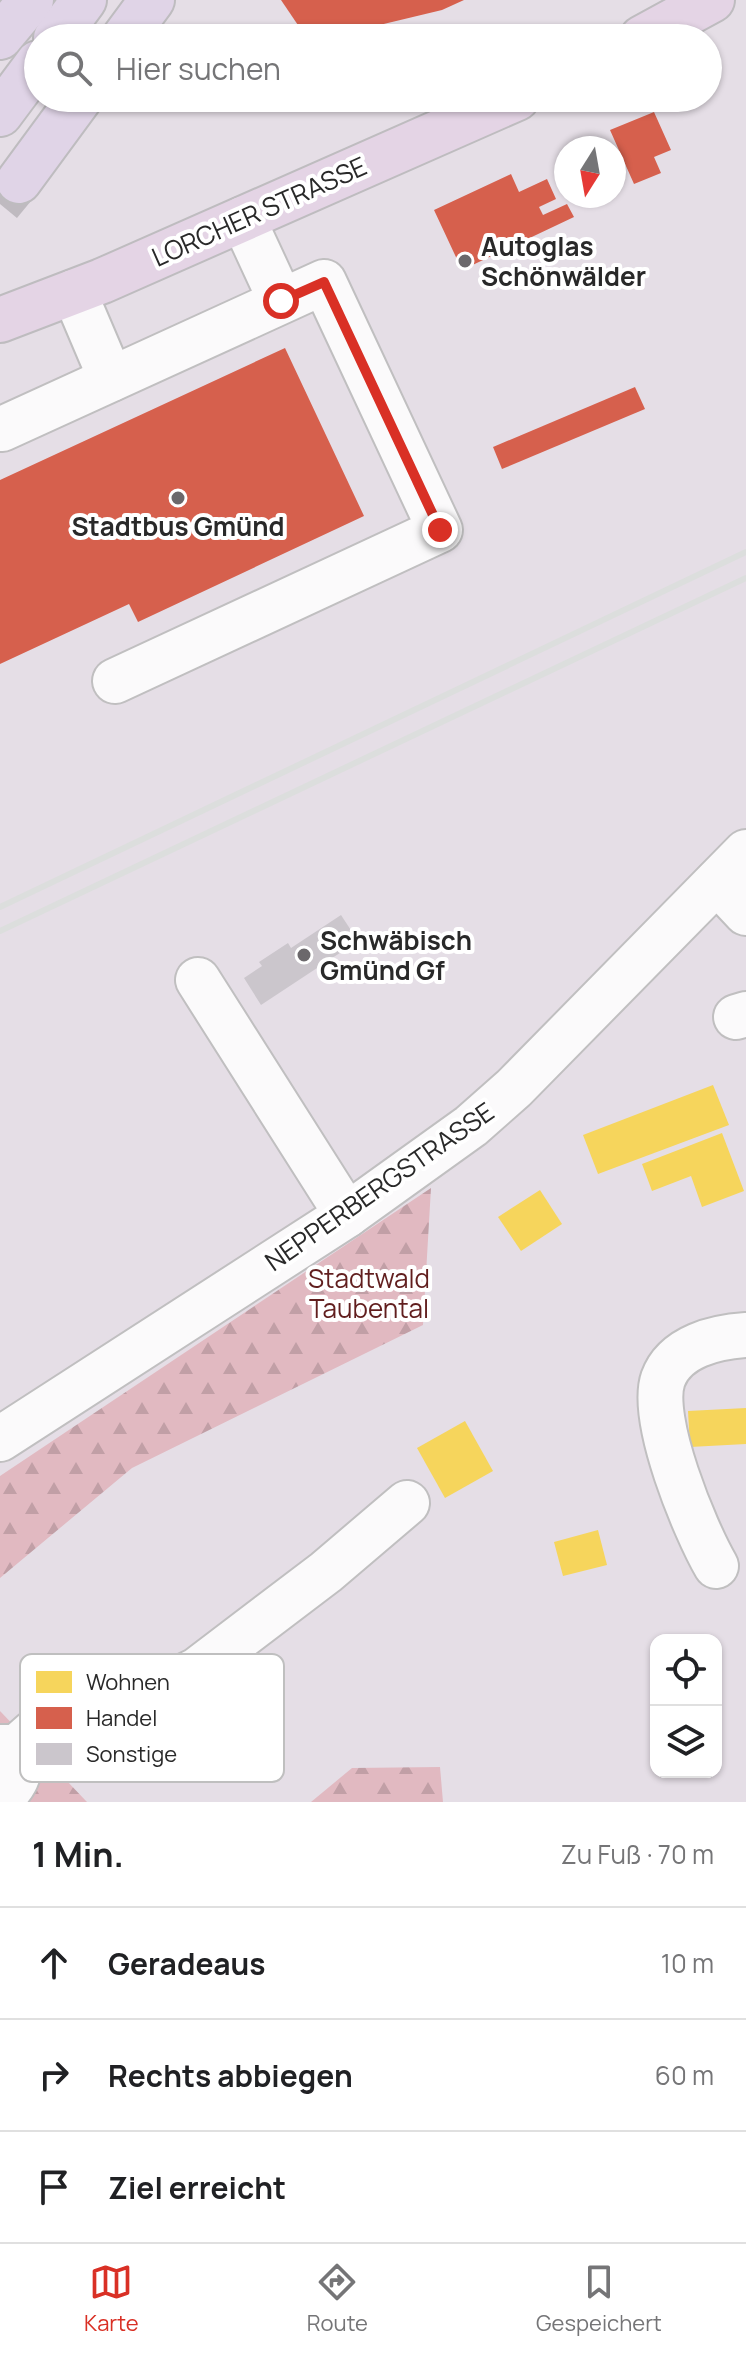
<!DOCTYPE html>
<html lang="de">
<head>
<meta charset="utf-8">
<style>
	:root { --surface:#fff; --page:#f6f6f6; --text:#202124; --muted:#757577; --line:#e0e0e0; --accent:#d93025 }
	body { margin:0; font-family:Manrope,sans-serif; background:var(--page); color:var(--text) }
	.controls { position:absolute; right:24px; bottom:24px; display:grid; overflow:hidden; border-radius:16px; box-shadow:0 2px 6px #0004 }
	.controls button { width:72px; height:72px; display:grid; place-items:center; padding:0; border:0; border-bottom:2px solid var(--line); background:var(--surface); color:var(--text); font:40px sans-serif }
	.compass { position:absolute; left:554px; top:136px; width:72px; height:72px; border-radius:50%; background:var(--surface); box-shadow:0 2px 6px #0004; rotate:191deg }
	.stop { position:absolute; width:24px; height:24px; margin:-18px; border:6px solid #d93025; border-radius:50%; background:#fff }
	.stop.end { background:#d93025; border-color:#fff; box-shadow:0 2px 8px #0008 }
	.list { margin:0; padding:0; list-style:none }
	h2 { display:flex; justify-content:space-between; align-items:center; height:104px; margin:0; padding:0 32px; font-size:34px }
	h2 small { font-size:26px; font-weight:400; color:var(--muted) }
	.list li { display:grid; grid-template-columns:52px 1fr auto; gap:24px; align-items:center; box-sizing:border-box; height:112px; padding:0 32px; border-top:2px solid var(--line) }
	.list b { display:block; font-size:30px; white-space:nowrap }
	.list em { font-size:26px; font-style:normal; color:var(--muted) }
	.icon { flex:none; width:44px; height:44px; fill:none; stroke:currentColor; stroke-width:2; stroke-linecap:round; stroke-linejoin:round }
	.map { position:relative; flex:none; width:746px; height:1802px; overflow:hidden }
	.search { position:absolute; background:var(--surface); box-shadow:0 2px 6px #0004; left:24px; right:24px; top:24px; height:88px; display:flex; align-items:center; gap:20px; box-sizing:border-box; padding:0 28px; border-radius:44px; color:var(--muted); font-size:30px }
	.sheet { height:440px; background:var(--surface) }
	nav { display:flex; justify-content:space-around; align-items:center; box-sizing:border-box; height:112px; border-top:2px solid var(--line); background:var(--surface); font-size:22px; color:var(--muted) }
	nav a { display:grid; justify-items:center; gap:4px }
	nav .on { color:var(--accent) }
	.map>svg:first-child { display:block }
	.forest { fill:url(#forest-firs) }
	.homes { fill:#f6d55c }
	.shops { fill:#d6604d }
	.building { fill:#cbc6cc }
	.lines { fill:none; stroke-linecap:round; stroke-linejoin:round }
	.highway-tunnel { stroke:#bfbac0; stroke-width:44; stroke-dasharray:44 22; stroke-linecap:butt }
	.minor-casing { stroke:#c0bfc0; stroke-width:48 }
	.major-casing { stroke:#bebcbf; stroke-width:48 }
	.highway-casing { stroke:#bebcbf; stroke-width:48 }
	.minor { stroke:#fbfafb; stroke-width:44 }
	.major { stroke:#e4d4e5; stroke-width:44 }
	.highway { stroke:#e0d4e7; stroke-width:44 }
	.rail { stroke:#dcdedd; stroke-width:6 }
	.route { stroke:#d93025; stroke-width:10 }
	.poi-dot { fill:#6b686b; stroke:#fff; stroke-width:3 }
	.labels { text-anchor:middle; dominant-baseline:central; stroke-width:8; stroke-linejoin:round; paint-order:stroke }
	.street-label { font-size:26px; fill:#292929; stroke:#fff }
	.poi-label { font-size:26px; font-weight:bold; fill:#292929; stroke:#fff; text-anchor:start }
	.park-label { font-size:26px; fill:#611e1e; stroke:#fff }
	.key { fill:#fff; stroke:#bfbfbf; stroke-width:2 }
	.key-label { font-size:22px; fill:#292929 }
</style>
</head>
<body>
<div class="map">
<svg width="746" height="1802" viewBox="0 0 746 1802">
	<defs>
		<pattern id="forest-firs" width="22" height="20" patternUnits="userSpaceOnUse" patternTransform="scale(2)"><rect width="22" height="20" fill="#e1b9c1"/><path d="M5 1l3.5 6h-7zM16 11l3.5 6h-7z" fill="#c19fa6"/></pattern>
	</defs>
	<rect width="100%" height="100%" fill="#e5dee6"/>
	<g class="forest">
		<polygon points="431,1188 423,1325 132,1468 0,1578 0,1476"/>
		<polygon points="0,1711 87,1802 0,1802"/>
		<polygon points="440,1767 443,1802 311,1802 352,1768"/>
	</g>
	<g class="homes">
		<polygon points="713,1085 729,1125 598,1174 583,1135"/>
		<polygon points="722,1133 744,1191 702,1207 691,1176 652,1191 642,1164"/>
		<polygon points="540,1190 562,1224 521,1251 498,1217"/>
		<polygon points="746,1408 746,1444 690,1447 688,1411"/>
		<polygon points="465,1421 493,1471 445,1498 417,1448"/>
		<polygon points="598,1530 607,1565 563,1576 554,1542"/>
	</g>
	<g class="shops">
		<polygon points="281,0 464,0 442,10 367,28 304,34"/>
		<polygon points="654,112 671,150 654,157 661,173 634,184 610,130"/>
		<polygon points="511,174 519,192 547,179 556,199 539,207 543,215 567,204 574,217 462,270 434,210"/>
		<polygon points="285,348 364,516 138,622 129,604 0,664 0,480"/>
		<polygon points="635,387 645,409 502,469 493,447"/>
	</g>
	<polygon class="building" points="341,915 358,941 261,1005 244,978 262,966 259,962 288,943 291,948"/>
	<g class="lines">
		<polyline class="highway-tunnel" points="0,204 19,181"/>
		<g class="minor-casing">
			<g id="minor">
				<polyline points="243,219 281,301"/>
				<polyline points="74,292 111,379"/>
				<polyline points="2,429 324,282 440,530 115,681"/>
				<polyline points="717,882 746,913"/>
				<polyline points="198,980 347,1215"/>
				<polyline points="736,1017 746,1014"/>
				<polyline points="0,1439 347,1215 471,1126 514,1088 746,852"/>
				<path d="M 716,1566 C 695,1530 649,1419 663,1379 C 675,1346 716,1337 746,1335"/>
				<polyline points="0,1747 17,1747 34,1732 140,1698 197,1670 326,1572 407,1503"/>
				<path d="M 0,1799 C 18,1783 23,1770 17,1747"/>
			</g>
		</g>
		<g class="major-casing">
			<g id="major">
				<polyline points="642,38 712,0"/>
				<polyline points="0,320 102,281 517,98"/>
			</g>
		</g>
		<g class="highway-casing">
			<g id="highway">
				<polyline points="0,37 31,0"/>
				<polyline points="56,38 84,0"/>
				<polyline points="124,38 152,0"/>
				<polyline points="0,114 38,63"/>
				<polyline points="19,181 80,98"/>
			</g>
		</g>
		<use href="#minor" class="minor"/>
		<use href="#major" class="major"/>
		<use href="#highway" class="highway"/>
		<g class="rail">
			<polyline points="0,907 746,552"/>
			<polyline points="0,931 746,578"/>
		</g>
	</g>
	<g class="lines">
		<polyline class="route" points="281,301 324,282 440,530"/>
	</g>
	<g class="poi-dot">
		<circle cx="465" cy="261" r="8"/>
		<circle cx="178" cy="498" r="8"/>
		<circle cx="304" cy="955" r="8"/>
	</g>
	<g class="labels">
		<g class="street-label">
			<text transform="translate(259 211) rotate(-24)">LORCHER STRASSE</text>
			<text transform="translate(379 1186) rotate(-35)">NEPPERBERGSTRASSE</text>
		</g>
		<g class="poi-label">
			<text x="481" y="246">Autoglas<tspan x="481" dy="30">Schönwälder</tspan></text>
			<text x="178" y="526" text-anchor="middle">Stadtbus Gmünd</text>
			<text x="320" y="940">Schwäbisch<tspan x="320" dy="30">Gmünd Gf</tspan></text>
		</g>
		<g class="park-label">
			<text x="369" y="1278">Stadtwald<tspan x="369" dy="30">Taubental</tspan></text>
		</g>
	</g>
	<rect x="20" y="1654" width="264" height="128" rx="12" class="key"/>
	<rect x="36" y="1671" width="36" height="22" fill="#f6d55c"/>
	<rect x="36" y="1707" width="36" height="22" fill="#d6604d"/>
	<rect x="36" y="1743" width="36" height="22" fill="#cbc6cc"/>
	<g class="key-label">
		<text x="86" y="1690">Wohnen</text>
		<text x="86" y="1726">Handel</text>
		<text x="86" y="1762">Sonstige</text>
	</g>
</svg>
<div class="controls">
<button><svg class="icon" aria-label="locate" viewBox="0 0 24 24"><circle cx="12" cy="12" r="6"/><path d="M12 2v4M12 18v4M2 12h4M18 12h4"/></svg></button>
<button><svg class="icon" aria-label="layers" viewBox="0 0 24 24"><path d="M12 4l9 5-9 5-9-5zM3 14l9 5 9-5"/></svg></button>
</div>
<svg class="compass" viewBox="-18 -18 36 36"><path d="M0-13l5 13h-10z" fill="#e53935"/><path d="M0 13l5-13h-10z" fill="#757577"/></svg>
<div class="stop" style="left:281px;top:301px"></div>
<div class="stop end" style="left:440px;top:530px"></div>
<div class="search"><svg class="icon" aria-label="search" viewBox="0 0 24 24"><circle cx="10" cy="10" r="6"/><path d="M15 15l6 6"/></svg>Hier suchen</div>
</div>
<section class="sheet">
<h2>1 Min.<small>Zu Fuß · 70 m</small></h2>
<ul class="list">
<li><svg class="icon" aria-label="ahead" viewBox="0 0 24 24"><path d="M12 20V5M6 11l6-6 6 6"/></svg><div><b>Geradeaus</b></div><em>10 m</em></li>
<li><svg class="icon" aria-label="right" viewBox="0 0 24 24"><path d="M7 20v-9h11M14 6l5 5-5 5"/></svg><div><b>Rechts abbiegen</b></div><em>60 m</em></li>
<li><svg class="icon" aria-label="arrive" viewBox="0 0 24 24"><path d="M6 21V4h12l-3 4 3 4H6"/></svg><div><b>Ziel erreicht</b></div></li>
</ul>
</section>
<nav>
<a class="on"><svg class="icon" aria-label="map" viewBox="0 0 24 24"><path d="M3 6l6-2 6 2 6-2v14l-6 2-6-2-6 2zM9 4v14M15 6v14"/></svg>Karte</a>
<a><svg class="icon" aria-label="directions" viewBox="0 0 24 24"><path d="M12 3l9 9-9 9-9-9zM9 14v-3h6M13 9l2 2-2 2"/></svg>Route</a>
<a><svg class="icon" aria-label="saved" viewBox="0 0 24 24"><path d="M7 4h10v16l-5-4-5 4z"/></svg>Gespeichert</a>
</nav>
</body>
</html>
